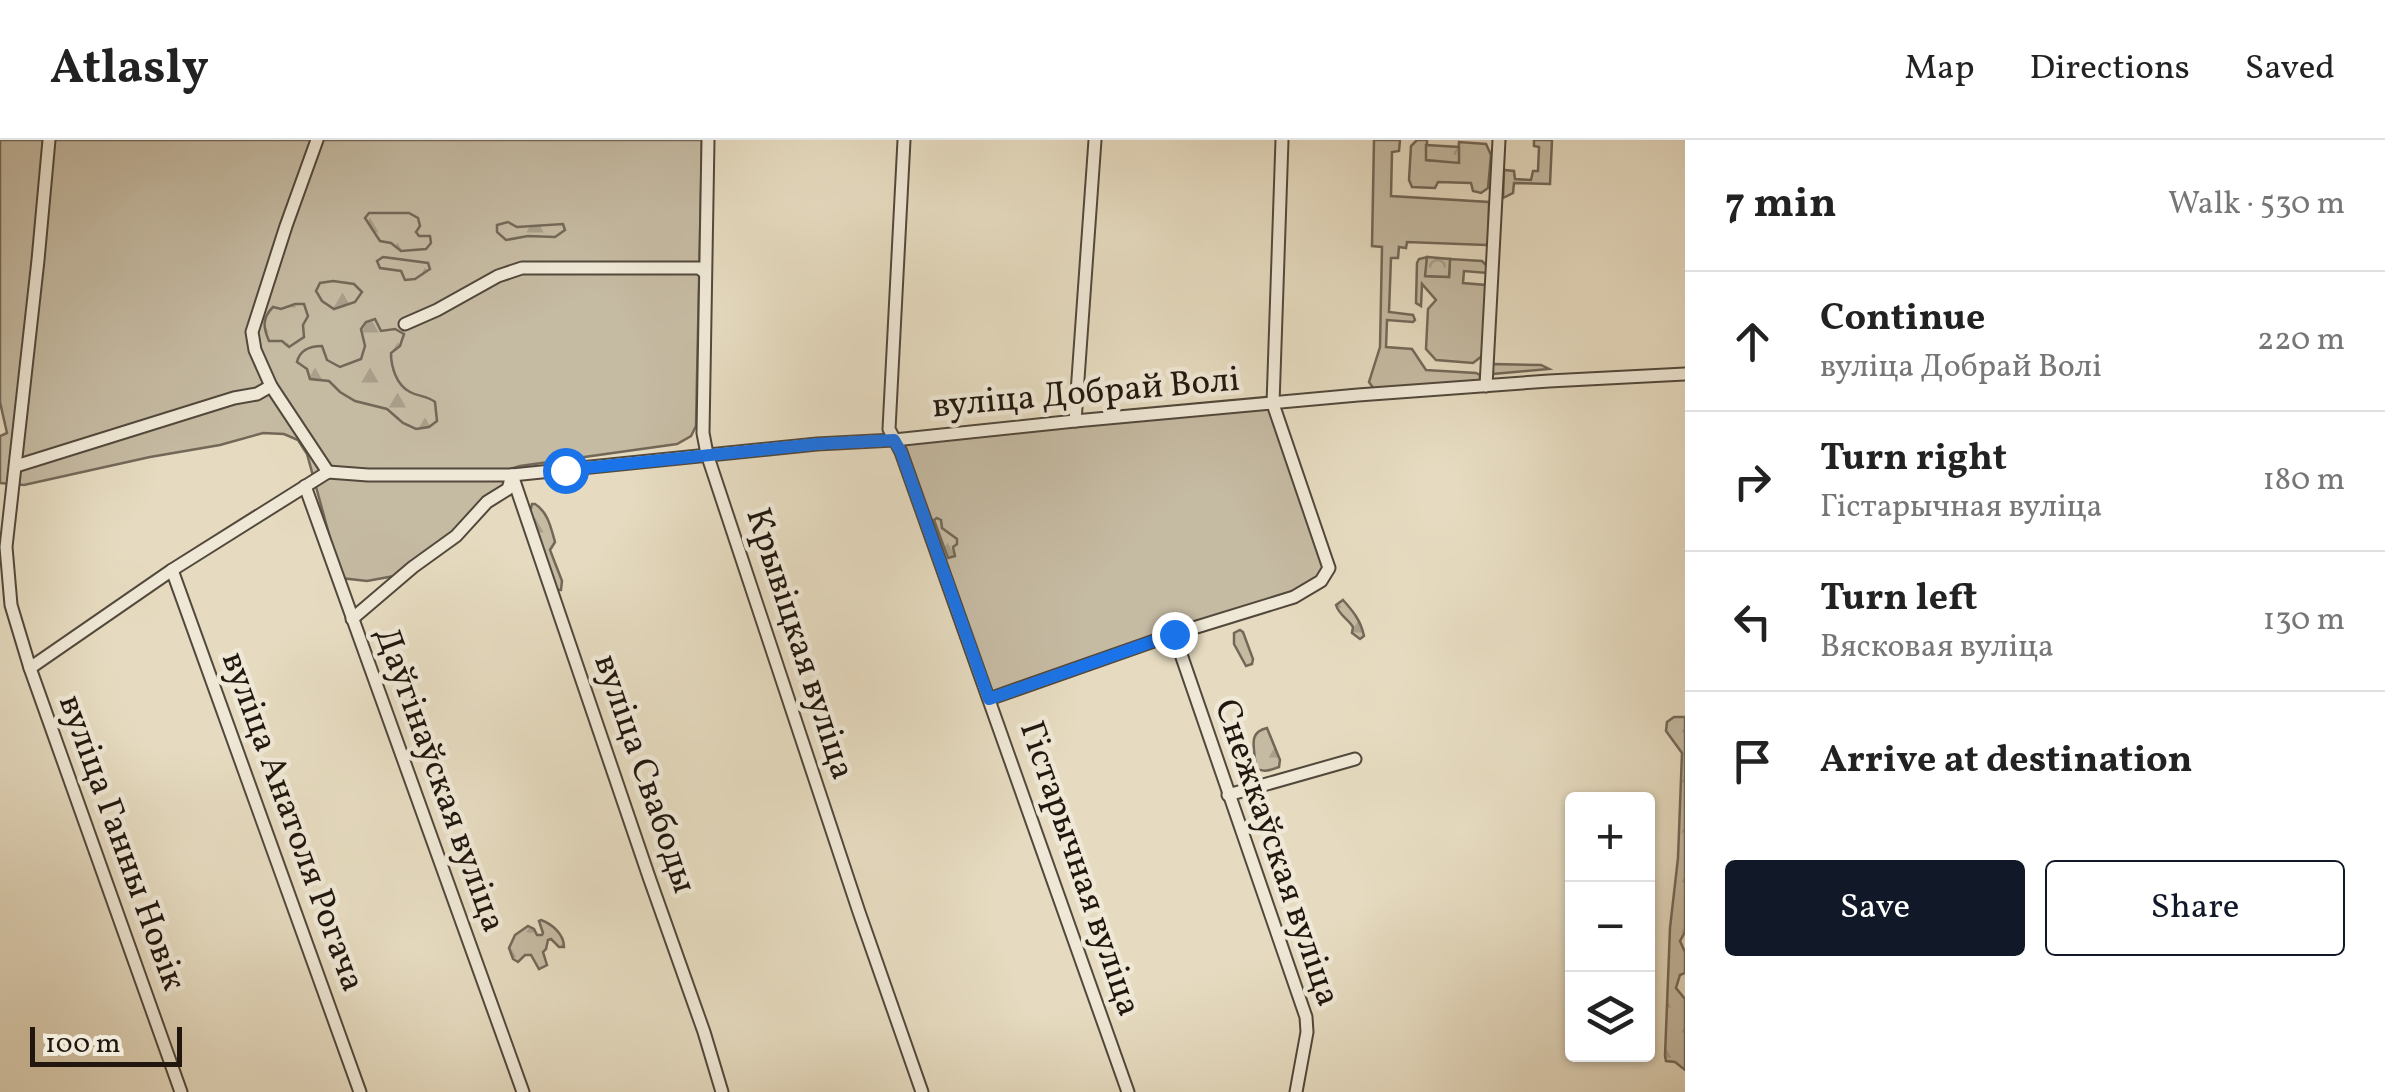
<!DOCTYPE html>
<html lang="en">
<head>
<meta charset="utf-8">
<style>
	:root { --surface:#fff; --page:#f6f6f6; --text:#222; --muted:#767676; --line:#e0e0e0; --accent:#111827 }
	body { margin:0; font-family:Vollkorn,serif; background:var(--page); color:var(--text) }
	.controls { position:absolute; right:30px; bottom:30px; display:grid; overflow:hidden; border-radius:10px; box-shadow:0 2px 8px #0004 }
	.controls button { width:90px; height:90px; display:grid; place-items:center; padding:0; border:0; border-bottom:2px solid var(--line); background:var(--surface); color:var(--text); font:50px sans-serif }
	.scale { position:absolute; left:30px; bottom:25px; width:152px; box-sizing:border-box; padding-left:10px; border:5px solid #21170f; border-top:0; font-size:28px; line-height:35px; white-space:nowrap; color:#21170f; -webkit-text-stroke:8px #efe8d6; paint-order:stroke }
	.stop { position:absolute; width:30px; height:30px; margin:-22px; border:8px solid #1a73e8; border-radius:50%; background:#fff }
	.stop.end { background:#1a73e8; border-color:#fff; box-shadow:0 2px 10px #0008 }
	.list { margin:0; padding:0; list-style:none }
	h2 { display:flex; justify-content:space-between; align-items:center; height:130px; margin:0; padding:0 40px; font-size:42px }
	h2 small { font-size:32px; font-weight:400; color:var(--muted) }
	.list li { display:grid; grid-template-columns:65px 1fr auto; gap:30px; align-items:center; box-sizing:border-box; height:140px; padding:0 40px; border-top:2px solid var(--line) }
	.list b { display:block; font-size:38px; white-space:nowrap }
	.list p { margin:0; font-size:32px; white-space:nowrap; color:var(--muted) }
	.list em { font-size:32px; font-style:normal; color:var(--muted) }
	.actions { display:flex; gap:20px; padding:30px 40px }
	.actions a { flex:1; padding:22px 0; border:2px solid var(--accent); border-radius:10px; text-align:center; font-size:35px; color:var(--accent) }
	.actions .main { background:var(--accent); color:#fff }
	.icon { flex:none; width:55px; height:55px; fill:none; stroke:currentColor; stroke-width:2; stroke-linecap:round; stroke-linejoin:round }
	.map { position:relative; flex:none; width:1685px; height:952px; overflow:hidden }
	header { display:flex; align-items:center; gap:60px; box-sizing:border-box; height:140px; padding:0 50px; background:var(--surface); border-bottom:2px solid var(--line) }
	header strong { font-size:48px }
	nav { display:flex; gap:55px; margin-inline-start:auto; font-size:35px }
	main { display:flex }
	aside { flex:1; background:var(--surface) }
	.map>svg:first-child { display:block }
	.grass { fill:#c5baa2; stroke:#736858; stroke-width:2.5 }
	.forest { fill:url(#forest-firs); stroke:#736858; stroke-width:2.5 }
	.park { fill:url(#park-crowns); stroke:#736858; stroke-width:2.5 }
	.lines { fill:none; stroke-linecap:round; stroke-linejoin:round }
	.minor-casing { stroke:#52483b; stroke-width:15 }
	.minor { stroke:#efe8d6; stroke-width:11 }
	.route { stroke:#1a73e8; stroke-width:12 }
	.labels { text-anchor:middle; dominant-baseline:central; stroke-width:9; stroke-linejoin:round; paint-order:stroke }
	.street-label { font-size:35px; fill:#21170f; stroke:#efe8d6 }
</style>
</head>
<body>
<header>
<strong>Atlasly</strong>
<nav><a>Map</a><a>Directions</a><a>Saved</a></nav>
</header>
<main>
<div class="map">
<svg width="1685" height="952" viewBox="0 0 1685 952">
	<defs>
		<pattern id="forest-firs" width="22" height="20" patternUnits="userSpaceOnUse" patternTransform="scale(2.5)"><rect width="22" height="20" fill="#c5baa2"/><path d="M5 1l3.5 6h-7zM16 11l3.5 6h-7z" fill="#a99f8a"/></pattern>
		<pattern id="park-crowns" width="20" height="18" patternUnits="userSpaceOnUse" patternTransform="scale(2.5)"><rect width="20" height="18" fill="#c5baa2"/><path d="M2 6a3 3 0 1 1 6 0M12 15a3 3 0 1 1 6 0" fill="none" stroke="#a99f8a"/></pattern>
	</defs>
	<rect width="100%" height="100%" fill="#e6dbc0"/>
	<filter id="stains"><feTurbulence type="fractalNoise" baseFrequency=".002" numOctaves="4"/><feColorMatrix values="0 0 0 0 .2 0 0 0 0 .09 0 0 0 0 .02 0 0 0 .5 -.17"/></filter>
	<radialGradient id="worn" r=".72"><stop offset=".6" stop-color="#630" stop-opacity="0"/><stop offset="1" stop-color="#630" stop-opacity=".3"/></radialGradient>
	<g class="grass">
		<polygon points="0,0 702,0 696,286 691,296 677,304 520,326 496,333 512,335 508,349 394,436 367,441 341,438 307,314 298,300 284,294 263,293 220,305 150,317 24,345 0,343 0,296 7,293 0,262"/>
		<polygon points="1374,0 1400,0 1399,11 1392,12 1391,56 1489,62 1489,102 1486,105 1407,102 1406,108 1399,107 1398,118 1391,118 1389,172 1413,175 1415,180 1413,182 1387,180 1386,207 1412,209 1426,230 1476,233 1480,235 1480,241 1374,249 1369,242 1380,207 1382,107 1372,106"/>
		<polygon points="1417,0 1427,0 1427,20 1458,22 1459,2 1486,4 1491,15 1488,48 1481,53 1473,51 1471,43 1438,42 1435,48 1412,47 1409,40 1411,6"/>
		<polygon points="1534,0 1552,0 1550,44 1514,43 1513,53 1503,58 1504,30 1514,31 1515,39 1531,40 1533,31 1538,31 1539,7 1534,6"/>
		<polygon points="1427,117 1426,136 1449,137 1450,119 1482,121 1487,126 1487,133 1464,131 1463,143 1486,145 1482,216 1473,223 1436,220 1426,209 1428,169 1436,160 1422,144 1421,166 1416,163 1417,123 1419,119"/>
		<polygon points="1493,224 1541,225 1549,229 1492,234"/>
		<polygon points="1273,264 1329,428 1294,457 989,559 894,300"/>
	</g>
	<g class="forest">
		<polygon points="369,73 409,73 418,78 420,86 416,92 419,96 430,96 431,103 426,109 401,111 391,103 380,101 365,78"/>
		<polygon points="508,82 517,87 563,84 565,90 555,97 528,96 506,100 497,92 497,85"/>
		<polygon points="383,117 428,123 430,129 415,139 405,140 401,131 380,128 377,121"/>
		<polygon points="333,141 354,144 362,152 355,162 334,169 322,161 316,151 320,143"/>
		<path d="M 295,164 L 304,164 L 308,176 L 303,185 L 304,197 L 289,207 L 282,201 L 269,201 C 263,187 262,178 273,167 L 281,169 Z"/>
		<path d="M 375,179 L 381,191 L 395,189 L 404,194 L 400,206 L 391,213 C 391,226 396,245 410,252 C 419,257 426,255 435,262 L 437,281 L 429,287 L 416,289 L 403,283 L 387,269 L 355,261 L 340,252 L 329,241 L 310,239 L 307,229 L 297,222 C 300,209 311,206 322,206 L 327,220 L 340,227 L 361,219 L 365,206 L 361,189 L 366,182 Z"/>
		<path d="M 532,364 L 535,364 C 548,372 551,388 555,402 L 550,410 L 562,441 L 561,450 L 558,450 L 555,446 L 530,372 Z"/>
		<polygon points="937,378 941,380 942,388 957,399 957,404 953,407 955,416 948,418 934,380"/>
		<path d="M 1343,460 C 1353,471 1361,481 1364,496 L 1360,499 L 1352,493 L 1353,487 C 1348,479 1339,475 1336,465 Z"/>
		<polygon points="1240,490 1243,492 1253,519 1252,524 1246,526 1234,504 1234,493"/>
		<polygon points="1674,577 1685,577 1685,792 1680,801 1685,812 1685,833 1680,835 1676,848 1685,859 1685,930 1675,922 1666,921 1665,916 1670,788 1678,718 1682,613 1666,591 1667,582"/>
		<path d="M 1267,588 L 1280,620 L 1279,627 C 1271,630 1263,633 1255,628 C 1257,612 1245,593 1267,588 Z"/>
		<path d="M 541,780 C 552,784 564,794 564,807 L 559,807 L 551,799 L 548,800 L 546,809 L 543,812 L 547,825 L 539,829 L 531,815 L 525,815 L 518,822 L 513,819 L 509,808 L 515,795 L 528,786 L 534,789 L 537,795 L 542,795 L 543,793 L 539,781 Z"/>
	</g>
	<g class="park">
		<polygon points="1426,5 1459,7 1459,23 1426,20"/>
		<polygon points="1427,117 1450,119 1449,137 1425,136"/>
	</g>
	<g class="lines">
		<g class="minor-casing">
			<g id="minor">
				<polyline points="49,0 38,120 6,407 11,465 30,528 181,952"/>
				<polyline points="317,0 286,86 252,192 255,210 271,246 328,332"/>
				<polyline points="708,0 703,293 707,314 859,772 922,952"/>
				<polyline points="904,0 889,289 901,312 1128,952"/>
				<polyline points="405,184 437,170 498,136 522,128 699,128 704,132"/>
				<polyline points="1486,246 1499,0"/>
				<polyline points="1075,281 1095,0"/>
				<polyline points="16,326 234,258 257,254 271,246"/>
				<polyline points="328,332 368,335 512,335 817,304 894,300 1075,281 1358,255 1549,241 1685,234"/>
				<polyline points="512,335 649,737 704,892 722,952"/>
				<polyline points="305,346 523,952"/>
				<polyline points="172,430 360,952"/>
				<polyline points="352,479 413,427 456,396 487,362 508,349 512,335"/>
				<polyline points="1174,494 1306,877 1307,892 1296,952"/>
				<polyline points="30,528 172,430 328,332"/>
				<polyline points="989,559 1174,494 1294,457 1321,441 1329,428 1273,264 1282,0"/>
				<polyline points="1228,655 1355,619"/>
			</g>
		</g>
		<use href="#minor" class="minor"/>
	</g>
	<g class="lines">
		<polyline class="route" points="565,330 817,304 894,300 901,312 989,559 1174,494"/>
	</g>
	<g class="labels">
		<g class="street-label">
			<text transform="translate(1086 254) rotate(-5)">вуліца Добрай Волі</text>
			<text transform="translate(799 504) rotate(72)">Крывіцкая вуліца</text>
			<text transform="translate(644 634) rotate(71)">вуліца Свабоды</text>
			<text transform="translate(439 640) rotate(70)">Даўгінаўская вуліца</text>
			<text transform="translate(292 682) rotate(70)">вуліца Анатоля Рогача</text>
			<text transform="translate(121 703) rotate(70)">вуліца Ганны Новік</text>
			<text transform="translate(1276 713) rotate(71)">Снежкаўская вуліца</text>
			<text transform="translate(1079 729) rotate(71)">Гістарычная вуліца</text>
		</g>
	</g>
	<rect width="100%" height="100%" filter="url(#stains)"/>
	<rect width="100%" height="100%" fill="url(#worn)"/>
</svg>
<div class="controls">
<button>+</button>
<button>−</button>
<button><svg class="icon" aria-label="layers" viewBox="0 0 24 24"><path d="M12 4l9 5-9 5-9-5zM3 14l9 5 9-5"/></svg></button>
</div>
<div class="scale">100 m</div>
<div class="stop" style="left:565px;top:330px"></div>
<div class="stop end" style="left:1174px;top:494px"></div>
</div>
<aside>
<h2>7 min<small>Walk · 530 m</small></h2>
<ul class="list">
<li><svg class="icon" aria-label="ahead" viewBox="0 0 24 24"><path d="M12 20V5M6 11l6-6 6 6"/></svg><div><b>Continue</b><p>вуліца Добрай Волі</p></div><em>220 m</em></li>
<li><svg class="icon" aria-label="right" viewBox="0 0 24 24"><path d="M7 20v-9h11M14 6l5 5-5 5"/></svg><div><b>Turn right</b><p>Гістарычная вуліца</p></div><em>180 m</em></li>
<li><svg class="icon" aria-label="left" viewBox="0 0 24 24"><path d="M17 20v-9H6M10 6l-5 5 5 5"/></svg><div><b>Turn left</b><p>Вясковая вуліца</p></div><em>130 m</em></li>
<li><svg class="icon" aria-label="arrive" viewBox="0 0 24 24"><path d="M6 21V4h12l-3 4 3 4H6"/></svg><div><b>Arrive at destination</b></div></li>
</ul>
<div class="actions"><a class="main">Save</a><a>Share</a></div>
</aside>
</main>
</body>
</html>
